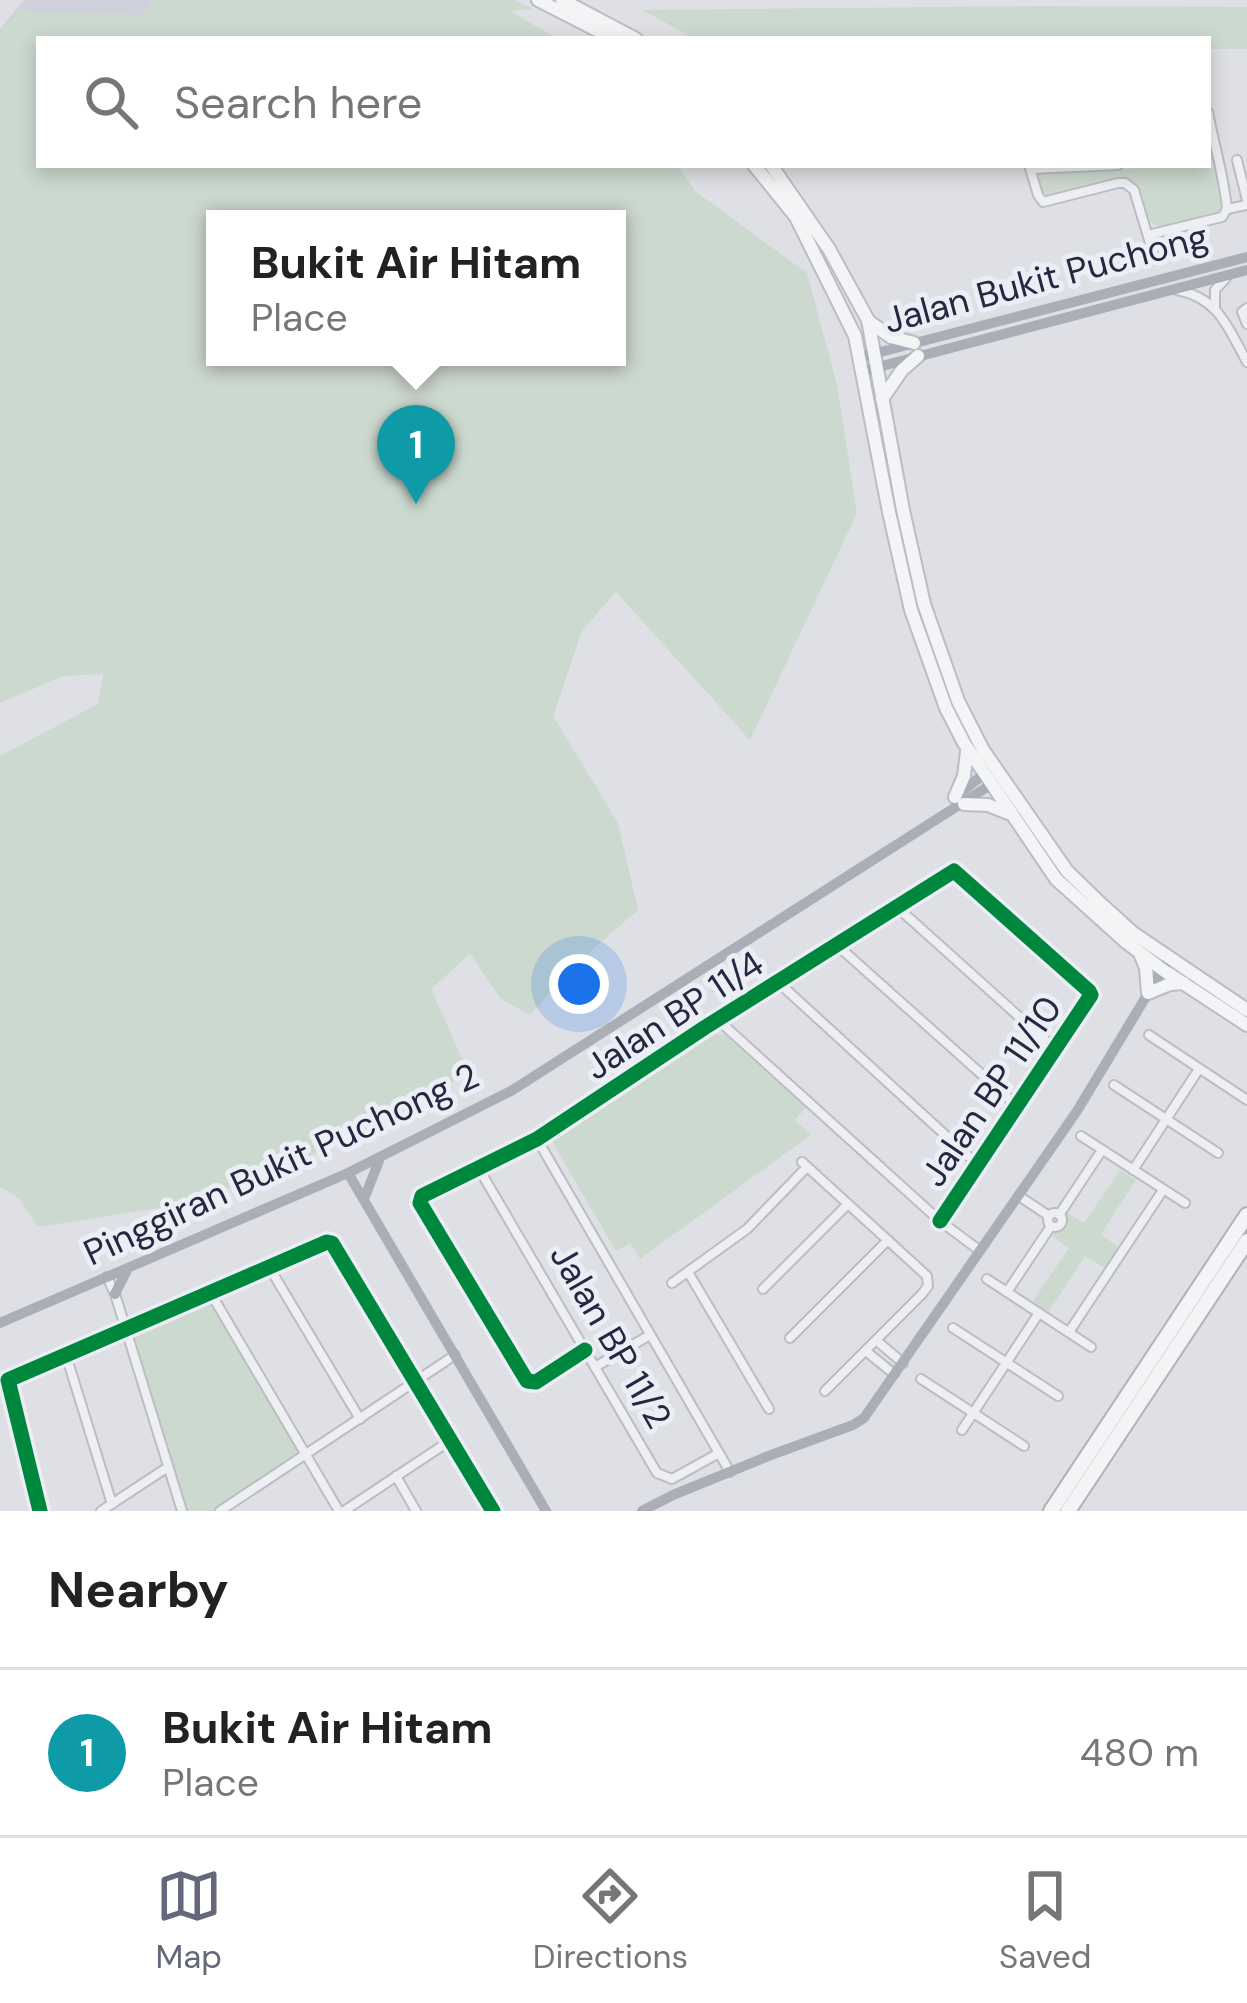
<!DOCTYPE html>
<html lang="en">
<head>
<meta charset="utf-8">
<style>
	:root { --surface:#fff; --page:#f6f6f6; --text:#222; --muted:#767676; --line:#e0e0e0; --accent:#65687a }
	body { margin:0; font-family:"DM Sans",sans-serif; background:var(--page); color:var(--text) }
	.you { position:absolute; left:579px; top:984px; width:42px; height:42px; margin:-30px; border:9px solid #fff; border-radius:50%; background:#1a73e8; box-shadow:0 0 0 18px #1a73e833 }
	.badge { display:grid; place-items:center; width:78px; height:78px; border-radius:50%; background:var(--accent); color:#fff; font-size:39px; font-weight:700 }
	.pin { position:absolute; translate:-50% -99px; filter:drop-shadow(0 3px 6px #0008) }
	.pin::after { content:''; position:absolute; top:63px; width:42px; height:36px; background:inherit; clip-path:polygon(0 0,100% 0,50% 100%) }
	.popup { position:absolute; left:206px; top:210px; width:420px; height:156px; box-sizing:border-box; display:grid; place-content:center; border-radius:0px; background:var(--surface); filter:drop-shadow(0 3px 9px #0005); font-size:39px; white-space:nowrap; color:var(--muted) }
	.popup b { font-size:45px; color:var(--text) }
	.popup::after { content:''; position:absolute; left:50%; top:100%; margin-left:-24px; border:24px solid transparent; border-top-color:var(--surface) }
	.list { margin:0; padding:0; list-style:none }
	h2 { display:flex; justify-content:space-between; align-items:center; height:156px; margin:0; padding:0 48px; font-size:51px }
	h2 small { font-size:39px; font-weight:400; color:var(--muted) }
	.list li { display:grid; grid-template-columns:78px 1fr auto; gap:36px; align-items:center; box-sizing:border-box; height:168px; padding:0 48px; border-top:3px solid var(--line) }
	.list b { display:block; font-size:45px; white-space:nowrap }
	.list p { margin:0; font-size:39px; white-space:nowrap; color:var(--muted) }
	.list em { font-size:39px; font-style:normal; color:var(--muted) }
	.icon { flex:none; width:66px; height:66px; fill:none; stroke:currentColor; stroke-width:2; stroke-linecap:round; stroke-linejoin:round }
	.map { position:relative; flex:none; width:1247px; height:1511px; overflow:hidden }
	.search { position:absolute; background:var(--surface); box-shadow:0 6px 18px #0003; left:36px; right:36px; top:36px; height:132px; display:flex; align-items:center; gap:30px; box-sizing:border-box; padding:0 42px; border-radius:0px; color:var(--muted); font-size:45px }
	.sheet { height:324px; background:var(--surface) }
	nav { display:flex; justify-content:space-around; align-items:center; box-sizing:border-box; height:168px; border-top:3px solid var(--line); background:var(--surface); font-size:33px; color:var(--muted) }
	nav a { display:grid; justify-items:center; gap:6px }
	nav .on { color:var(--accent) }
	.map>svg:first-child { display:block }
	.built { fill:#cfd0db }
	.green { fill:#ccd9ce; fill-rule:evenodd }
	.lines { fill:none; stroke-linecap:round; stroke-linejoin:round }
	.street-casing { stroke:#bcbdc3; stroke-width:12 }
	.primary-casing { stroke:#bbbdc3; stroke-width:16 }
	.highway-casing { stroke:#b1b2ba; stroke-width:18 }
	.street { stroke:#eeeff2; stroke-width:8 }
	.secondary { stroke:#abadb7; stroke-width:10 }
	.primary { stroke:#f3f4f5; stroke-width:12 }
	.highway { stroke:#f3f4f5; stroke-width:14 }
	.cycleway-casing { stroke:#eceef6; stroke-width:22 }
	.cycleway { stroke:#00873e; stroke-width:15 }
	.labels { text-anchor:middle; dominant-baseline:central; stroke-width:10; stroke-linejoin:round; paint-order:stroke }
	.street-label { font-size:36px; fill:#242840; stroke:#eceef6 }
</style>
</head>
<body>
<div class="map">
<svg width="1247" height="1511" viewBox="0 0 1247 1511">
	<rect width="100%" height="100%" fill="#dfe0e5"/>
	<polygon class="built" points="24,0 151,0 143,17 0,48 0,29"/>
	<g class="green">
		<path d="M 151,0 L 514,0 L 533,9 L 510,11 L 558,39 L 39,39 L 39,165 L 677,165 L 696,192 L 807,273 L 837,385 L 857,513 L 750,740 L 616,592 L 582,631 L 553,716 L 618,823 L 638,910 L 578,962 L 530,1015 L 501,999 L 470,954 L 431,989 L 468,1072 L 397,1121 L 192,1203 L 38,1227 L 19,1198 L 0,1187 L 0,756 L 98,704 L 103,674 L 64,676 L 0,703 L 0,32 L 18,10 L 143,15 ZM 215,219 L 617,219 L 617,357 L 215,357 Z"/>
		<polygon points="1036,6 1247,7 1247,49 1208,49 1208,39 694,39 643,10"/>
		<path d="M 1211,166 C 1221,177 1223,200 1218,213 L 1160,227 L 1149,222 L 1139,186 L 1126,177 L 1047,195 L 1040,192 L 1036,172 Z"/>
		<polygon points="712,1034 725,1035 806,1108 795,1120 811,1135 640,1259 630,1243 616,1251 553,1143 554,1136"/>
		<polygon points="1120,1170 1136,1180 1101,1234 1118,1247 1105,1268 1085,1256 1048,1313 1033,1301 1069,1248 1052,1236 1065,1223 1066,1212 1084,1223"/>
		<polygon points="210,1292 306,1454 220,1511 182,1511 124,1329"/>
	</g>
	<g class="lines">
		<g class="street-casing">
			<g id="street">
				<path d="M 1208,112 C 1214,145 1224,176 1227,209"/>
				<polyline points="1237,160 1247,200"/>
				<polyline points="1029,165 1038,195 1043,202 1118,183 1125,183 1134,190 1155,260"/>
				<polyline points="1031,169 1118,165"/>
				<polyline points="1148,235 1222,217 1227,209 1247,205"/>
				<path d="M 1177,290 C 1219,298 1228,328 1247,362"/>
				<polyline points="1215,307 1215,290 1226,278"/>
				<polyline points="1247,308 1242,312 1247,324"/>
				<polyline points="897,907 1055,1049"/>
				<polyline points="838,946 1017,1106"/>
				<polyline points="779,983 978,1165"/>
				<polyline points="718,1020 940,1221 979,1250"/>
				<polyline points="1149,1035 1247,1100"/>
				<polyline points="1114,1085 1218,1153"/>
				<polyline points="1081,1136 1185,1203"/>
				<polyline points="537,1139 730,1472"/>
				<polyline points="802,1162 927,1276 928,1286 922,1294 825,1391"/>
				<polyline points="479,1169 657,1473 672,1479 719,1453"/>
				<polyline points="1133,1170 1199,1069"/>
				<polyline points="1019,1196 1049,1216"/>
				<circle cx="1055" cy="1220" r="7"/>
				<polyline points="1059,1215 1102,1150"/>
				<polyline points="269,1267 360,1419"/>
				<polyline points="688,1272 769,1409"/>
				<polyline points="107,1277 115,1294 182,1511"/>
				<polyline points="987,1279 1091,1347"/>
				<polyline points="672,1283 747,1229 807,1167"/>
				<polyline points="763,1289 848,1204"/>
				<polyline points="210,1292 339,1511"/>
				<polyline points="1007,1292 1051,1226"/>
				<polyline points="953,1328 1058,1396"/>
				<polyline points="1069,1332 1163,1190"/>
				<polyline points="790,1338 888,1240"/>
				<polyline points="877,1341 903,1363"/>
				<polyline points="585,1350 536,1382 527,1381 420,1203 422,1196 537,1139 704,1028 954,871 1089,991 1091,995 940,1221"/>
				<polyline points="867,1352 894,1374"/>
				<polyline points="66,1355 112,1504"/>
				<polyline points="595,1367 650,1335"/>
				<polyline points="921,1379 1024,1446"/>
				<polyline points="962,1430 1039,1313"/>
				<polyline points="396,1476 416,1511"/>
				<polyline points="40,1511 8,1380 327,1242 332,1243 493,1511"/>
				<polyline points="101,1511 168,1467"/>
				<polyline points="220,1511 455,1355"/>
				<polyline points="344,1511 451,1440"/>
			</g>
		</g>
		<g class="primary-casing">
			<g id="primary">
				<polyline points="538,0 614,39"/>
				<polyline points="562,0 636,39"/>
				<polyline points="754,165 796,217 855,336 889,512 911,610 946,708 964,743 1056,879 1126,942 1163,970 1247,1025"/>
				<polyline points="771,165 829,249 868,320 903,510 924,604 958,701 983,750 1067,871 1100,903 1133,933 1247,1010"/>
				<polyline points="868,321 891,337 914,343"/>
				<polyline points="882,399 902,370 918,356"/>
				<polyline points="955,797 964,776 967,752"/>
				<polyline points="964,804 988,805 1008,813"/>
				<polyline points="1141,956 1146,968 1148,993 1170,984 1184,983"/>
			</g>
		</g>
		<g class="highway-casing">
			<g id="highway">
				<polyline points="1051,1511 1247,1215"/>
				<polyline points="1068,1511 1247,1241"/>
			</g>
		</g>
		<use href="#street" class="street"/>
		<g class="secondary">
			<polyline points="861,357 1247,257"/>
			<polyline points="863,371 1247,270"/>
			<polyline points="956,796 988,771"/>
			<polyline points="348,1173 546,1511"/>
			<polyline points="364,1199 379,1161"/>
			<polyline points="115,1294 127,1270"/>
			<polyline points="0,1323 348,1173 511,1091 995,782"/>
			<polyline points="642,1511 673,1495 771,1455 853,1425 864,1418 1077,1111 1167,962"/>
		</g>
		<use href="#primary" class="primary"/>
		<use href="#highway" class="highway"/>
		<g class="cycleway-casing">
			<g id="cycleway">
				<polyline points="585,1350 536,1382 527,1381 420,1203 422,1196 537,1139 704,1028 954,871 1089,991 1091,995 940,1221"/>
				<polyline points="40,1511 8,1380 327,1242 332,1243 493,1511"/>
			</g>
		</g>
		<use href="#cycleway" class="cycleway"/>
	</g>
	<g class="labels">
		<g class="street-label">
			<text transform="translate(1046 278) rotate(-15)">Jalan Bukit Puchong</text>
			<text transform="translate(674 1015) rotate(-33)">Jalan BP 11/4</text>
			<text transform="translate(991 1091) rotate(-56)">Jalan BP 11/10</text>
			<text transform="translate(281 1164) rotate(-25)">Pinggiran Bukit Puchong 2</text>
			<text transform="translate(611 1336) rotate(60)">Jalan BP 11/2</text>
		</g>
	</g>
</svg>
<div class="you"></div>
<div class="pin badge" style="left:416px;top:504px;background:#0f9aa8">1</div>
<div class="popup"><b>Bukit Air Hitam</b>Place</div>
<div class="search"><svg class="icon" aria-label="search" viewBox="0 0 24 24"><circle cx="10" cy="10" r="6"/><path d="M15 15l6 6"/></svg>Search here</div>
</div>
<section class="sheet">
<h2>Nearby<small></small></h2>
<ul class="list">
<li><span class="badge" style="background:#0f9aa8">1</span><div><b>Bukit Air Hitam</b><p>Place</p></div><em>480 m</em></li>
</ul>
</section>
<nav>
<a class="on"><svg class="icon" aria-label="map" viewBox="0 0 24 24"><path d="M3 6l6-2 6 2 6-2v14l-6 2-6-2-6 2zM9 4v14M15 6v14"/></svg>Map</a>
<a><svg class="icon" aria-label="directions" viewBox="0 0 24 24"><path d="M12 3l9 9-9 9-9-9zM9 14v-3h6M13 9l2 2-2 2"/></svg>Directions</a>
<a><svg class="icon" aria-label="saved" viewBox="0 0 24 24"><path d="M7 4h10v16l-5-4-5 4z"/></svg>Saved</a>
</nav>
</body>
</html>
